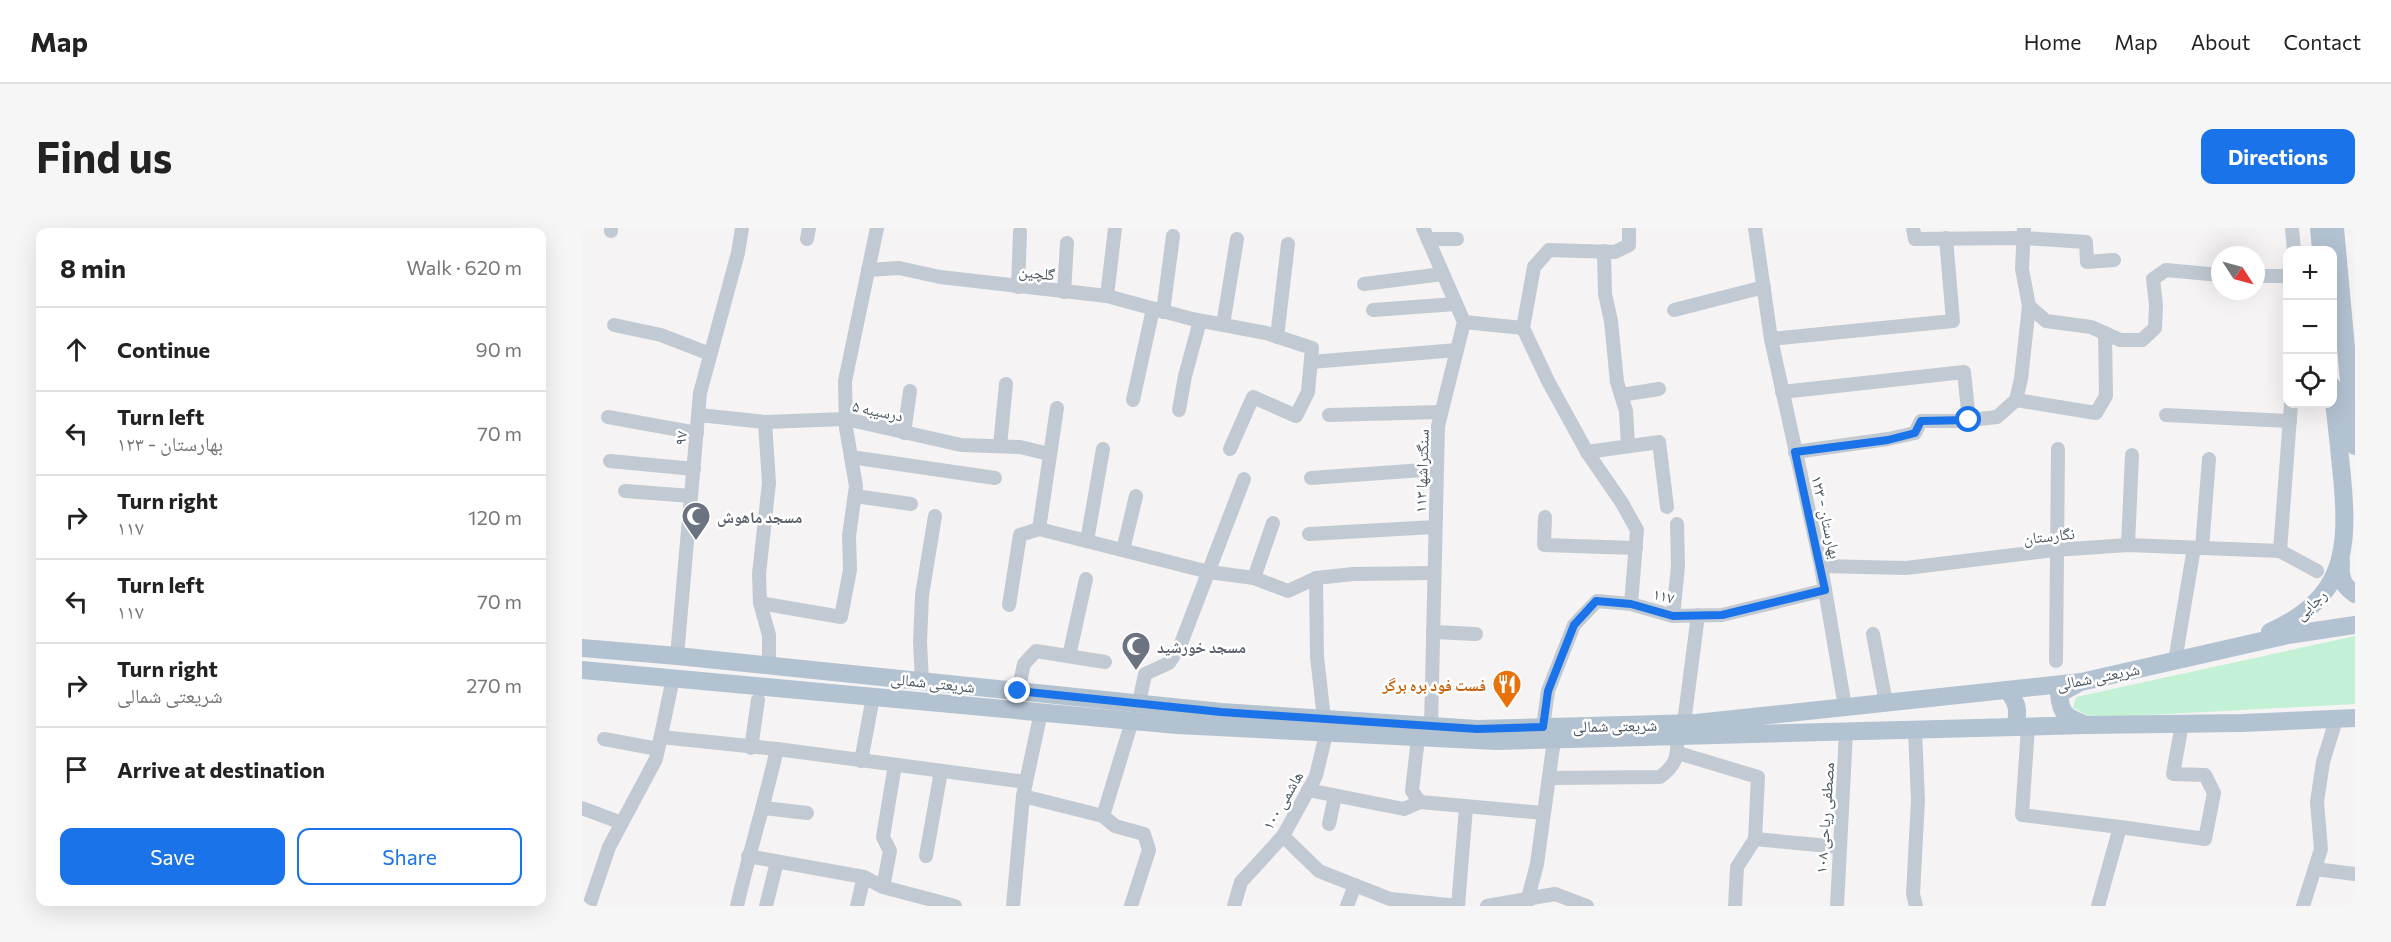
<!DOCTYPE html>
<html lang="en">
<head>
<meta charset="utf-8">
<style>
	:root { --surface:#fff; --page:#f6f6f6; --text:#222; --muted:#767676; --line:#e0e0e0; --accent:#1a73e8 }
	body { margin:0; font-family:Commissioner,"Noto Naskh Arabic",sans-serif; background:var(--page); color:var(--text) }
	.controls { position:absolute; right:18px; top:18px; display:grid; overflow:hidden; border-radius:12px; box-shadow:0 6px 24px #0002 }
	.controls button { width:54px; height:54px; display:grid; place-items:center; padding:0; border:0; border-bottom:2px solid var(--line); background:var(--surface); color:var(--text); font:30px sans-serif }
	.compass { position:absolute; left:1629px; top:18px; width:54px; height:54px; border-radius:50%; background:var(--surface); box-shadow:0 6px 24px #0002; rotate:126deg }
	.stop { position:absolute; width:18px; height:18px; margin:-14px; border:4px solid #1a73e8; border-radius:50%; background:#fff }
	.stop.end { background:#1a73e8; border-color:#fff; box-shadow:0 2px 6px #0008 }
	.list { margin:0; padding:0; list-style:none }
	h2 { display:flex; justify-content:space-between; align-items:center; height:78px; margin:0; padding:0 24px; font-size:26px }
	h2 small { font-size:20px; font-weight:400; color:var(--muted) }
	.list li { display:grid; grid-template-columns:39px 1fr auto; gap:18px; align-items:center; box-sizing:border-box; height:84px; padding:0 24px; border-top:2px solid var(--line) }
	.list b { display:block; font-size:22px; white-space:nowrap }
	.list p { margin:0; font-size:20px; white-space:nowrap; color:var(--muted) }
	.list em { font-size:20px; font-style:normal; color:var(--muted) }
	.actions { display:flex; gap:12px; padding:18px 24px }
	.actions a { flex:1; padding:14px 0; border:2px solid var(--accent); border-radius:12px; text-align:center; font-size:21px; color:var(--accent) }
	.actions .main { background:var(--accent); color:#fff }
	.icon { flex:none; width:33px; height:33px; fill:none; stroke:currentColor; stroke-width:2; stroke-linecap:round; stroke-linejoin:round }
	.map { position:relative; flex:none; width:1773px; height:678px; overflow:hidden; border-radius:12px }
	header { display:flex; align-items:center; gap:36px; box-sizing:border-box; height:84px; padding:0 30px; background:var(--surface); border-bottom:2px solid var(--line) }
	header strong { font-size:28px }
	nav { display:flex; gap:33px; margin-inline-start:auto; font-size:21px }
	.intro { display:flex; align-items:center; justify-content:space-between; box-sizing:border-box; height:144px; padding:0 36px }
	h1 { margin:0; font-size:42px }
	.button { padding:15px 27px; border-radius:12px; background:var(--accent); color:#fff; font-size:21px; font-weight:700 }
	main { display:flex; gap:36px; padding:0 36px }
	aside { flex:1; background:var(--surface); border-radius:12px; box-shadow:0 6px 24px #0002 }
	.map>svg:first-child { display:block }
	.green { fill:#c3f1d5 }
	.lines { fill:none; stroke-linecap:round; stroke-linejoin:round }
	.minor { stroke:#c1cad2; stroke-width:14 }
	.major { stroke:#b3c2d1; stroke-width:18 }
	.route { stroke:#1a73e8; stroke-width:8 }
	.labels { text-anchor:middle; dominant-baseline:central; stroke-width:5; stroke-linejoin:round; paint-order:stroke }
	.street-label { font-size:16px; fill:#4a5661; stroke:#fff }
	.worship-label { font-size:16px; font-weight:bold; fill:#5b616d; stroke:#fff; text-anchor:start }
	.food-label { font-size:16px; font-weight:bold; fill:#c56008; stroke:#fff; text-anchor:end }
</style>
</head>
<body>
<header>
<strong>Map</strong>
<nav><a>Home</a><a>Map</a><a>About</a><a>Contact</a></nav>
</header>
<div class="intro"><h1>Find us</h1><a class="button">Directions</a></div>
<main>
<aside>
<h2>8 min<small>Walk · 620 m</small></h2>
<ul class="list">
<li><svg class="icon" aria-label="ahead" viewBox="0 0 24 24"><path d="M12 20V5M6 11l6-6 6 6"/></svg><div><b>Continue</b></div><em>90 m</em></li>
<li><svg class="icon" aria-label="left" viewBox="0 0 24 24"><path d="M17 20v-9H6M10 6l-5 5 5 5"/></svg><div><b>Turn left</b><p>بهارستان - ۱۲۳</p></div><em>70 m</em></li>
<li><svg class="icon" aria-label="right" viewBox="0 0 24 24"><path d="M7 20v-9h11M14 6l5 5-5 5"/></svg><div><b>Turn right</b><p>۱۱۷</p></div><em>120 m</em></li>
<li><svg class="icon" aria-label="left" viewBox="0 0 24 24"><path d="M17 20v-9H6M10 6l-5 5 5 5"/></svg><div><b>Turn left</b><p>۱۱۷</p></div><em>70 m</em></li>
<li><svg class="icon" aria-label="right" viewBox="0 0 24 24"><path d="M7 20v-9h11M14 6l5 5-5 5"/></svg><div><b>Turn right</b><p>شریعتی شمالی</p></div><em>270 m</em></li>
<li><svg class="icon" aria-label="arrive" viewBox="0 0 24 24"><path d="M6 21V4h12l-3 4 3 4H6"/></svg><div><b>Arrive at destination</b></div></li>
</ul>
<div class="actions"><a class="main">Save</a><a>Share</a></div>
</aside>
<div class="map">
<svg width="1773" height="678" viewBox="0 0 1773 678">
	<rect width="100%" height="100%" fill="#f5f3f3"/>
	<polygon class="green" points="1773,408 1773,476 1511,490 1491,480 1494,469"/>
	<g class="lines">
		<g class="minor">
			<polyline points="841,0 882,94 856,198 849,498"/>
			<polyline points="1047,0 1047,17 1033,24 967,22 952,39 941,100 966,153 1005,224 1040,275 1055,302 1049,376"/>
			<polyline points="1173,0 1189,111 1239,338 1263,479"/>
			<polyline points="1331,0 1333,11 1441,10 1504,14 1505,34 1532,32"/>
			<polyline points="1442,0 1440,41 1447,78 1464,93 1509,99 1538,112 1560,112 1573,100 1574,77 1571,51 1584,42 1638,47"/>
			<polyline points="1710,0 1712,22"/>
			<polyline points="29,3 29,0"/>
			<polyline points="225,11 227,0"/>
			<polyline points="846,11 875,11"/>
			<polyline points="1022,23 1023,66 1029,93 1035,154 1044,183 1046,218"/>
			<polyline points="286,42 317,40 358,49 525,68 610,91 684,105 730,120 726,164 714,188 671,169 648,221"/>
			<polyline points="1674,48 1706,48"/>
			<polyline points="782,56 861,46"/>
			<polyline points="436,59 438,4"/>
			<polyline points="482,64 485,15"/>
			<polyline points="525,68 533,0"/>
			<polyline points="791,82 874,76"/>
			<polyline points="1092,82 1182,59"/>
			<polyline points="581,84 591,8"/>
			<polyline points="882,94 941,100"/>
			<polyline points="32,97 79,107 128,126"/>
			<polyline points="641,97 655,11"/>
			<polyline points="695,109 706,16"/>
			<polyline points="1189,111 1371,93 1364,10"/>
			<polyline points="729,134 875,122"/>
			<polyline points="1200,164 1382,144 1387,192"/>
			<polyline points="1039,167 1077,161"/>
			<polyline points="551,172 571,81"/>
			<polyline points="1434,172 1514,185 1524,168 1523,105"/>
			<polyline points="597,182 603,148 618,93"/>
			<polyline points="117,187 183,194 264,191 379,217 438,219 467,226"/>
			<polyline points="747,187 859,184"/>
			<polyline points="1584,187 1708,193"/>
			<polyline points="26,189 115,205"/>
			<polyline points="183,194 187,255 177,346 178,375 187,407 187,437"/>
			<polyline points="322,205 328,163"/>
			<polyline points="418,218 424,156"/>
			<polyline points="1005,224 1077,214 1085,279"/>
			<polyline points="1213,224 1306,211 1333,205 1339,193 1379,193 1415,189 1434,172 1439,151 1447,78"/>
			<polyline points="269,229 413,250"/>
			<polyline points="28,233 112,241"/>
			<polyline points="729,250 855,241"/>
			<polyline points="43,263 109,268"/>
			<polyline points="273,268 329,276"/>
			<polyline points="963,289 962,317 1054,320"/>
			<polyline points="457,301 475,180"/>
			<polyline points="727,306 853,299"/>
			<polyline points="505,313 521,221"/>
			<polyline points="1546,317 1550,227"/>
			<polyline points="1620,320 1627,231"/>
			<polyline points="541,322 554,268"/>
			<polyline points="1698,323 1709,176"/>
			<polyline points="1239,338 1324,340 1473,322 1546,317 1698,323 1735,343"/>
			<polyline points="672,350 691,295"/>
			<polyline points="734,350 735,429 742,490"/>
			<polyline points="178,375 259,389 268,342 267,308 274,258 264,200 263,153 295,0"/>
			<polyline points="427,377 438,307 457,301 627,344 672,350 706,363 734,350 771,346 852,345"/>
			<polyline points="1091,388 1096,338 1095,296"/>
			<polyline points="851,404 894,406"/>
			<polyline points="1291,406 1304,475"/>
			<polyline points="95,428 118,165 156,25 160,0"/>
			<polyline points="487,428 504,351"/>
			<polyline points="1474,433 1476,221"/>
			<polyline points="1593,433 1612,320"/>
			<polyline points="340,453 338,414 340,367 353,288"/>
			<polyline points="436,463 442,436 454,423 523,434"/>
			<polyline points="557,475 563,446 587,435 598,418 662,251"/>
			<polyline points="1102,495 1116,387"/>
			<polyline points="961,499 966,463 992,397 1015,373 1049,376 1091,388 1140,387 1243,362"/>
			<polyline points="1446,499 1440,587 1538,599"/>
			<polyline points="1333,502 1336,572 1331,666 1334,678"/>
			<polyline points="79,509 195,521 444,554"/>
			<polyline points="836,510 830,563 838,574"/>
			<polyline points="22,511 76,521"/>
			<polyline points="169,520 176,472"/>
			<polyline points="1096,525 1176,549 1173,611 1155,639 1153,678"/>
			<polyline points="279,533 291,469"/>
			<path d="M 967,550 L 1078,549 C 1090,540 1096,532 1095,516"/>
			<polyline points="726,562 822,581 838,574 962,585"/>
			<polyline points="441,568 521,588"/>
			<polyline points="0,580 40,595"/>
			<polyline points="182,580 225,585"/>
			<polyline points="747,596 753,568"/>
			<polyline points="701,608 737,643 808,671 876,678"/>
			<polyline points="1173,611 1257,619"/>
			<polyline points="166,628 282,649 301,659 373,678"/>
			<polyline points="344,628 359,543"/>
			<polyline points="1733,641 1773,646"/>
			<polyline points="301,659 308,623 301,609 313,537"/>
			<polyline points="7,678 27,619 74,531 91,450"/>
			<path d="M 155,678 C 167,625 183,574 195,521"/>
			<polyline points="184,678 195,634"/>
			<polyline points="275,678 282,649"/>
			<polyline points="431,678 441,568 459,484"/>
			<polyline points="549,678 567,622 562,606 533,598 521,588 550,493"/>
			<polyline points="652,678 659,654 701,608 734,548 744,506"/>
			<polyline points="765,678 773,657"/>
			<polyline points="876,678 884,580"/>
			<polyline points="905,678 973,666 1005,678"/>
			<polyline points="944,678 955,636 972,512"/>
			<polyline points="1255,678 1264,504"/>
			<polyline points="1516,678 1538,599 1623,611 1632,565 1623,547 1591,546 1600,496"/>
			<polyline points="1721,678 1739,621 1735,574 1741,534 1754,492"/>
		</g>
		<g class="major">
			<polyline points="1737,0 1739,22"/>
			<polyline points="1753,0 1773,218"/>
			<path d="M 1759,334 C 1758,350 1760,357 1773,366"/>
			<path d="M 1688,404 C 1763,370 1767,323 1760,249 C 1757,219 1754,188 1750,158"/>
			<polyline points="0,420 95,428 639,484 895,501 1114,495 1499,454 1706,407 1773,397"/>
			<polyline points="0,442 595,497 914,513 1505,497 1660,495 1773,490"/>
			<path d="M 1495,456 L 1477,466 C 1479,488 1485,489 1504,497"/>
			<path d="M 1425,462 C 1436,475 1437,483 1433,499"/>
		</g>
	</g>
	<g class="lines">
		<polyline class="route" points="436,463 639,484 895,501 961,499 966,463 992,397 1014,373 1049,376 1091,388 1140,387 1243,362 1213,224 1306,212 1333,205 1339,193 1387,192"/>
	</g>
	<defs>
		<g id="mosque-pin" transform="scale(1.5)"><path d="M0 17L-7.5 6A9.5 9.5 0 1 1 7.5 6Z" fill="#6b7280" stroke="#fff"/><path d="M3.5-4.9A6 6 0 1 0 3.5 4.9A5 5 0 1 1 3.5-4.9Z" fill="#fff"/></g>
		<g id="restaurant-pin" transform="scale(1.5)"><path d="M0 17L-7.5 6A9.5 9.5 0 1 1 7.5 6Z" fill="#e8710a" stroke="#fff"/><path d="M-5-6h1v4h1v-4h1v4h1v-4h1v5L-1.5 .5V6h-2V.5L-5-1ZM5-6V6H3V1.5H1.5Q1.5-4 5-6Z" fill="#fff"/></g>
	</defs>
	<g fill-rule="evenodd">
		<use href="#mosque-pin" x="114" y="288"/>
		<use href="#mosque-pin" x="554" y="418"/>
		<use href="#restaurant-pin" x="925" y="456"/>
	</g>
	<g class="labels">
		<g class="street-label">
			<text transform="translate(455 44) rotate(6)">گلچین</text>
			<text transform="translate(296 182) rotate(12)">درسیبه ۵</text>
			<text transform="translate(98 210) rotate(-85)">۹۷</text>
			<text transform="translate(839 243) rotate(-88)">سنگتراشها ۱۱۳</text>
			<text transform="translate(1245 289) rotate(77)">بهارستان - ۱۲۳</text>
			<text transform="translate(1467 307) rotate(-6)">نگارستان</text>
			<text transform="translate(1082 367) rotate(13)">۱۱۷</text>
			<text transform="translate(1728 376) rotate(-43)">رجایی</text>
			<text transform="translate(1516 448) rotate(-11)">شریعتی شمالی</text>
			<text transform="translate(351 454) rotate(6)">شریعتی شمالی</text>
			<text transform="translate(1033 497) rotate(-1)">شریعتی شمالی</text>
			<text transform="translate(700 572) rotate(-60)">هاشمی ۱۰۰</text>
			<text transform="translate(1242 590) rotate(-86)">مصطفی ریاحی ۱۰۸</text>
		</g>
		<g class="worship-label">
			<text x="135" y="288">مسجد ماهوش</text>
			<text x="575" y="418">مسجد خورشید</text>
		</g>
		<g class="food-label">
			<text x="904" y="456">فست فود بره برگر</text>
		</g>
	</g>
</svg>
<div class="controls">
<button>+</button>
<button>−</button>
<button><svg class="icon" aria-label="locate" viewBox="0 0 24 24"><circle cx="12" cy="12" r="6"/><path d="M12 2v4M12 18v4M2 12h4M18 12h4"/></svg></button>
</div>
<svg class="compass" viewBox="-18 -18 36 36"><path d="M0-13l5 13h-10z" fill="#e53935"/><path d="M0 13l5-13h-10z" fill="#767676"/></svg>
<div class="stop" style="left:1387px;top:192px"></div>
<div class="stop end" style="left:436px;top:463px"></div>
</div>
</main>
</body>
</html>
